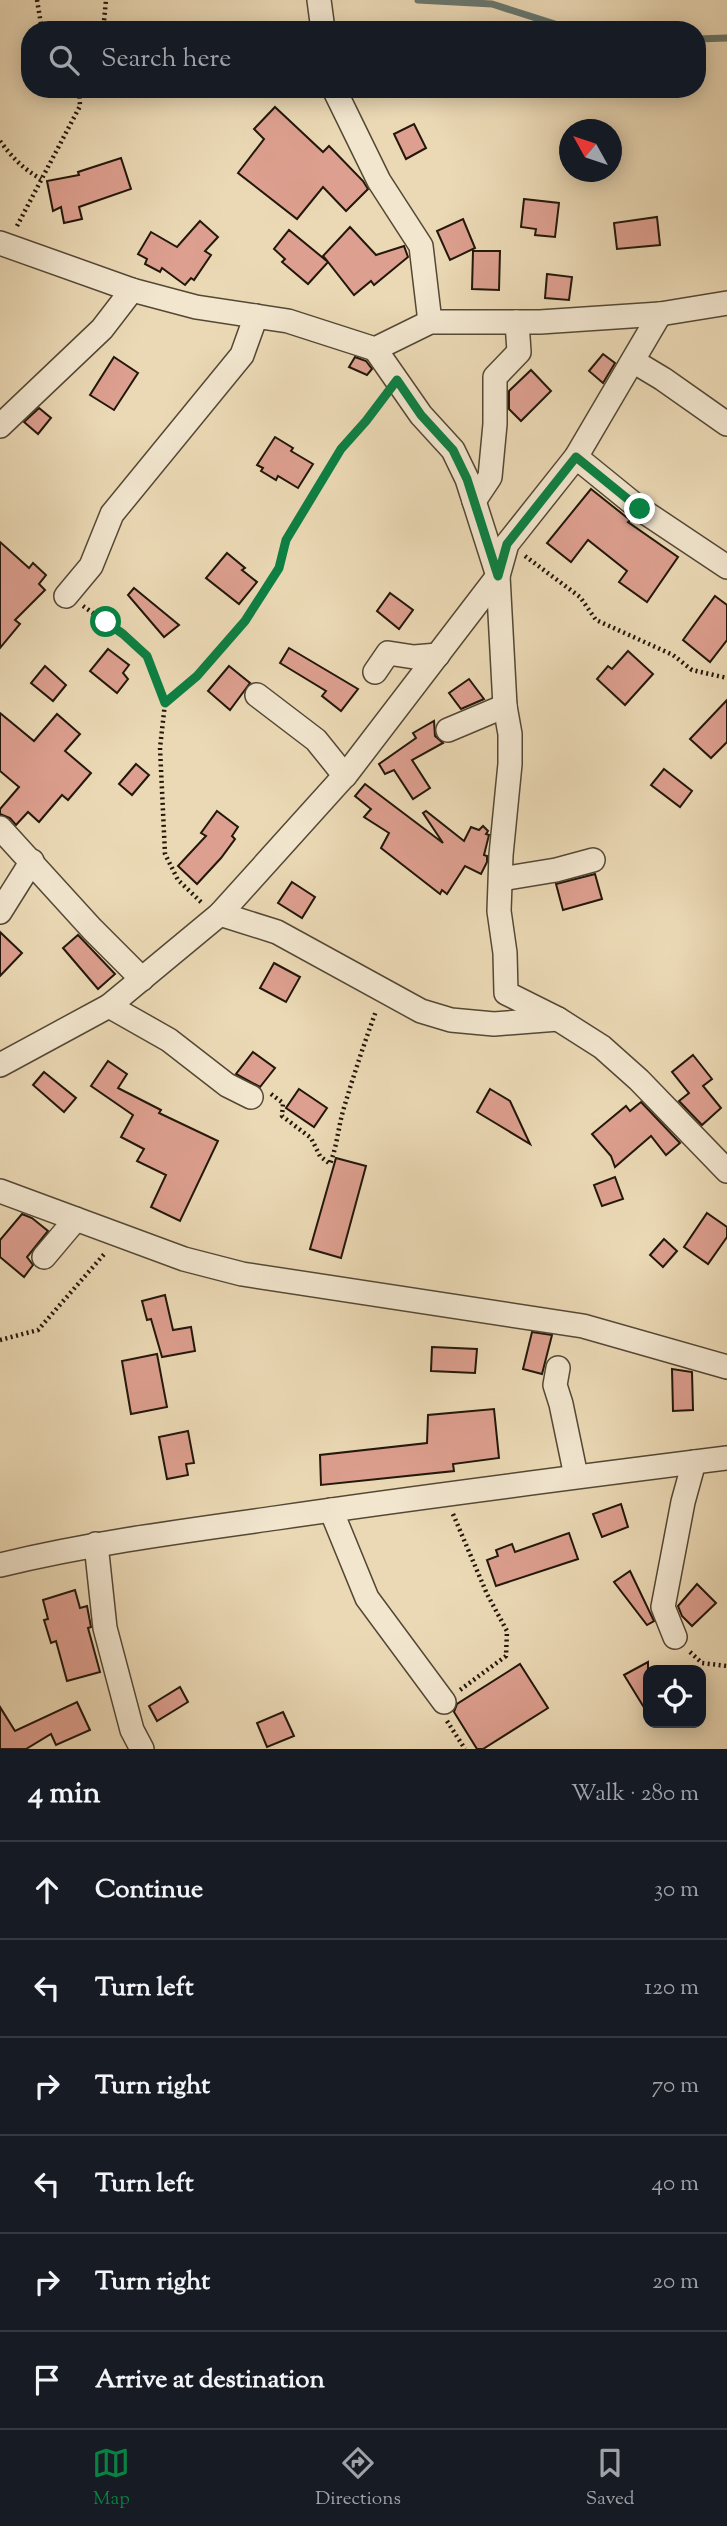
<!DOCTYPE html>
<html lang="en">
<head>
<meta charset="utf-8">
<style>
	:root { --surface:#171b24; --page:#242831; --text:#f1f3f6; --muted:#9ea1a6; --line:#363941; --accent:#0b8043 }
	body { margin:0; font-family:"Sorts Mill Goudy",serif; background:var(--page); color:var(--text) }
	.controls { position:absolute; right:21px; bottom:21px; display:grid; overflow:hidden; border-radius:14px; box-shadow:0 4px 18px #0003 }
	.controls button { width:63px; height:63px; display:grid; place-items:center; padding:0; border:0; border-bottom:2px solid var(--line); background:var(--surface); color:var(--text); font:35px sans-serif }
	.compass { position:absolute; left:559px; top:119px; width:63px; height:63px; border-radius:50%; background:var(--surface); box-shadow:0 4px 18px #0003; rotate:310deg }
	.stop { position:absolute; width:21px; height:21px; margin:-16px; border:5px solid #0b8043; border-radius:50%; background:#fff }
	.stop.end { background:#0b8043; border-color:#fff; box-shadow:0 2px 7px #0008 }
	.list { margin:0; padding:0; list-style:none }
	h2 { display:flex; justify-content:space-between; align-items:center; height:91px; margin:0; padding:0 28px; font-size:30px }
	h2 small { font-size:23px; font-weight:400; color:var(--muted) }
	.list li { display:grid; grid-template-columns:46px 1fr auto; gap:21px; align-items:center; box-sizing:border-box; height:98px; padding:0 28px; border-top:2px solid var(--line) }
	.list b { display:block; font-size:26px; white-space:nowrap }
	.list em { font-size:23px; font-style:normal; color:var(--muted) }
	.icon { flex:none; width:38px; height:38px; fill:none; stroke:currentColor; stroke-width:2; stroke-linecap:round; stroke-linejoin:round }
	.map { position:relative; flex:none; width:727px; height:1749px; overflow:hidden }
	.search { position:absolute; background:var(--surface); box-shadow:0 4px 18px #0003; left:21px; right:21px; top:21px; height:77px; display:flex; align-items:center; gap:18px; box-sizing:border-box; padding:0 24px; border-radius:28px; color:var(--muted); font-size:26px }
	.sheet { height:679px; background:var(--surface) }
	nav { display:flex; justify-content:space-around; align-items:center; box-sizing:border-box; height:98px; border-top:2px solid var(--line); background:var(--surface); font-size:19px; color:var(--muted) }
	nav a { display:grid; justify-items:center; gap:4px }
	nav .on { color:var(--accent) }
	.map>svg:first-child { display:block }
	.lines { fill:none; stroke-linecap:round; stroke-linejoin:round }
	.stream { stroke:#69786f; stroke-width:7 }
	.building { fill:#dd9f8f; stroke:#22170a; stroke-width:2 }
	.minor-casing { stroke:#544835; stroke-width:26 }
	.path { stroke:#22170a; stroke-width:4.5; stroke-dasharray:2 3.5; stroke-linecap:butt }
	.minor { stroke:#f2e6cf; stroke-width:23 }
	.route { stroke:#0b8043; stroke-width:9 }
</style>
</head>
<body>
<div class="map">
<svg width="727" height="1749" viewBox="0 0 727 1749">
	<rect width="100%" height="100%" fill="#ebd9b5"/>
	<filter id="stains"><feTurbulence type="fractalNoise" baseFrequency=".00286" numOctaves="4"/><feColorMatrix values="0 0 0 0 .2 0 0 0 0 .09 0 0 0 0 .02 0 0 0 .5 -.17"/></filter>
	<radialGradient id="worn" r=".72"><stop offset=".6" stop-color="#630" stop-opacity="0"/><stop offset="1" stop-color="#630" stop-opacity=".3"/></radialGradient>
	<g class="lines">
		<g class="stream">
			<polyline points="418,0 492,4 558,25 595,30"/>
			<polyline points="697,39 727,38"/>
		</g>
	</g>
	<g class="building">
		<polygon points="275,107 323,152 329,146 363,181 368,189 346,211 323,187 297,219 238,173 264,139 254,129"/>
		<polygon points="414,124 426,148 406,159 394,134"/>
		<polygon points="121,158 131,189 79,207 82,219 64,223 61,207 53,211 47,181 79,175 78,172"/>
		<polygon points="524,199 559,203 555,237 535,235 536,229 521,227"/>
		<polygon points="657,217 660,245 617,249 614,223"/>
		<polygon points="463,219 475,248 450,260 437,231"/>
		<polygon points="200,221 218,237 205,251 211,255 194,280 191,278 185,285 162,268 160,272 145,264 147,259 138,254 151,232 177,247"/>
		<polygon points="350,227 376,255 404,246 408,257 374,285 371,281 354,295 328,262 308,284 282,262 285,259 274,249 289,230 328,262 323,256"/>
		<polygon points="473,251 500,251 499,290 472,289"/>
		<polygon points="547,274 572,277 569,300 545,298"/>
		<polygon points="603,354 615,363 603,383 589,371"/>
		<polygon points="114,357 138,373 114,410 90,395"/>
		<polygon points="355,357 366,361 372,369 367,375 349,367"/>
		<polygon points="531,370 551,391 521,421 509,409 509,391"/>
		<polygon points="39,408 51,418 38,434 24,422"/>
		<polygon points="275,437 293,448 291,451 313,464 298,488 278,476 276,480 261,471 263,468 257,465"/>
		<polygon points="591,489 630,520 628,522 678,557 647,602 619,582 627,571 588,540 571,562 547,543"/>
		<polygon points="0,542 29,568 33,563 46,575 39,584 45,590 15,620 20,624 0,648"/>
		<polygon points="227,553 245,568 242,570 257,582 239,604 206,578"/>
		<polygon points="134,588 179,625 164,637 128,595"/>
		<polygon points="390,593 413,610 399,629 377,611"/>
		<polygon points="715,596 727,605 727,640 710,662 683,640"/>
		<polygon points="289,648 358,689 341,711 322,696 326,691 280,663"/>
		<polygon points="108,649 129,665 123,673 128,679 117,693 90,671"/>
		<polygon points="628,651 653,674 625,705 597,679 608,666 612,669"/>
		<polygon points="45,666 66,685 53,701 31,683"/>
		<polygon points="229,666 250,683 230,710 208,691"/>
		<polygon points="469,679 484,699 461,709 449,693"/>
		<polygon points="727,700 727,742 711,758 690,739"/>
		<polygon points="0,713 34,741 57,714 80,734 65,751 91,773 68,800 62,795 39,822 28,812 16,825 10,818 0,814 0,809 19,787 0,771"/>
		<polygon points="434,721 435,736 443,743 412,760 430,788 413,799 394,770 385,774 379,764 416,738 413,733"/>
		<polygon points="136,764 149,775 132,795 119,784"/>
		<polygon points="664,769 692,791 680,807 651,785"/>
		<polygon points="365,784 443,843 423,813 426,811 464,841 471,827 479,830 483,826 488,831 486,834 489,835 484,855 487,856 487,862 481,874 465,866 447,894 442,890 440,894 381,848 389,833 364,817 371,809 355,796"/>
		<polygon points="217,811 238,827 232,836 235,839 221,858 197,884 178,866 206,836 201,833"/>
		<polygon points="595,874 602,899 563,910 556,884"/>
		<polygon points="292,882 315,897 302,918 278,903"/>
		<polygon points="0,932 22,953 0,976"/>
		<polygon points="78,935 115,974 98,989 63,948"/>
		<polygon points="274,963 300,977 286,1002 260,988"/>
		<polygon points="253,1052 275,1068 260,1087 236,1074"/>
		<polygon points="693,1055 712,1079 703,1086 721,1108 702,1125 679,1101 689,1093 672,1072"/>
		<polygon points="108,1061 127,1074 118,1088 161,1110 159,1113 218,1141 180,1221 151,1207 166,1175 137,1161 144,1149 121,1137 133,1115 91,1086"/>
		<polygon points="44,1072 76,1098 64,1112 33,1085"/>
		<polygon points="299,1089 327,1108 314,1127 286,1108"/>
		<polygon points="490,1089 510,1101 530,1144 477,1112"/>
		<polygon points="641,1102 680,1143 666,1155 651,1136 615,1167 611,1156 592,1134 626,1106 630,1111"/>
		<polygon points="336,1158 366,1166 341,1258 310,1249"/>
		<polygon points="615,1177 623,1199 602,1206 594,1185"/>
		<polygon points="707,1213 727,1227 727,1237 708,1264 684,1247"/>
		<polygon points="22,1214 32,1218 48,1231 27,1257 33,1265 24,1277 0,1257 0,1240"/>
		<polygon points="664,1239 677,1251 663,1267 650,1255"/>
		<polygon points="165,1295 173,1330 191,1327 195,1351 162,1357 151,1319 147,1320 142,1301"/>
		<polygon points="532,1332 552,1335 542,1374 523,1369"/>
		<polygon points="432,1347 477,1349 475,1373 431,1371"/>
		<polygon points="157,1354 167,1407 131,1414 122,1361"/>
		<polygon points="672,1369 692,1372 693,1410 673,1411"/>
		<polygon points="494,1409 499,1458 453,1464 454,1471 321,1485 320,1455 427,1443 428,1415"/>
		<polygon points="188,1431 194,1463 186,1464 188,1475 167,1479 159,1437"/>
		<polygon points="621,1504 628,1527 602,1537 593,1514"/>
		<polygon points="569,1533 578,1559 496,1586 487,1560 498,1556 496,1550 512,1544 515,1552"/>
		<polygon points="630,1571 654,1621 647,1625 614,1582"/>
		<polygon points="697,1584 716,1603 692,1626 682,1616 678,1606"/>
		<polygon points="75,1590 80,1608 87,1606 91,1627 88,1628 100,1672 67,1681 56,1641 51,1643 44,1620 48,1619 43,1600"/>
		<polygon points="648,1662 648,1714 624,1675"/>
		<polygon points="520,1664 548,1708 483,1749 477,1749 454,1712 457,1704"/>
		<polygon points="180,1687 188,1702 157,1721 149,1706"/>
		<polygon points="77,1702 90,1730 56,1745 51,1734 26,1749 0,1749 0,1707 15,1731"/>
		<polygon points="283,1712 294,1736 267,1747 257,1723"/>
	</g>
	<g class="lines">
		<g class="minor-casing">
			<g id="minor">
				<polyline points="319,0 323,30"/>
				<polyline points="334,89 379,181 421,246 430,322"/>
				<polyline points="0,243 132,290 196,307 288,321 375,349 430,322 540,322 660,314 727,303"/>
				<polyline points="375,349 421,415 453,450 467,479 498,576 505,706 510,734 510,764 501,855 499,911 505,953 506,993 558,1019 602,1047 639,1080 727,1171"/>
				<polyline points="633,361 663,379 727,424"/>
				<polyline points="0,426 102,329 132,290"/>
				<polyline points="576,457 640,509 727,567"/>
				<polyline points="474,501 490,477 495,424 495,377 519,352 517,322"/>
				<polyline points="66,596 91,566 112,514 242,355 256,316"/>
				<polyline points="375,672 388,653 414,657 438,655"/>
				<polyline points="257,695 316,740 345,776"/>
				<polyline points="448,730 505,706"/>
				<polyline points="0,828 92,929 142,979"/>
				<polyline points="501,879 556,870 593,860"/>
				<polyline points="0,912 32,861"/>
				<polyline points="220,914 277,932 421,1011 451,1020 494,1024 558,1019"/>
				<polyline points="109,1006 169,1040 227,1085 251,1097"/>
				<polyline points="0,1065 109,1006 220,914 348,772 498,576 507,544 576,457 660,314"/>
				<polyline points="0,1191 184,1259 242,1274 583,1326 727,1367"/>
				<polyline points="44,1257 76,1219"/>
				<polyline points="558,1368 555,1385 561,1404 576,1476"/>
				<polyline points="331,1510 367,1598 444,1702"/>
				<polyline points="96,1544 105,1628 132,1730 142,1749"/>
				<path d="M 0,1565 C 91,1543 183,1531 276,1518 C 426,1496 576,1477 727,1458"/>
				<polyline points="675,1637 663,1607 683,1502 694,1462"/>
			</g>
		</g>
		<g class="path">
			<polyline points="37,0 42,30"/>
			<polyline points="99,30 104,21 106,0"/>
			<path d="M 0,141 C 12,157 23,169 41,179"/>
			<polyline points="17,226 80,106 79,89"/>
			<polyline points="525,556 580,597 596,620 673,655 692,670 727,678"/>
			<polyline points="83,606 123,634 147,656 165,703"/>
			<polyline points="201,902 178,880 165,854 160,748 165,703 197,675 245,621 279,568 286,540 341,449 385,396"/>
			<path d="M 271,1094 L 283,1103 L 282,1116 L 311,1138 L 320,1156 L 330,1164 C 337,1146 338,1129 343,1111 C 353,1077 364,1044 376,1011"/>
			<polyline points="0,1340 38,1330 106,1252"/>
			<polyline points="453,1514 487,1594 507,1631 506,1656 460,1690"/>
			<polyline points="690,1652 702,1663 727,1666"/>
			<polyline points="447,1721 465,1749"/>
		</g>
		<use href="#minor" class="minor"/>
	</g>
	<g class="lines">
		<polyline class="route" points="106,622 123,634 147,656 165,703 197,676 245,621 279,568 286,540 341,449 366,421 397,380 421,415 453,450 467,479 498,576 507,544 576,457 640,509"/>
	</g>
	<rect width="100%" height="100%" filter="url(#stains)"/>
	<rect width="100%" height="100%" fill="url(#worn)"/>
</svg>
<div class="controls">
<button><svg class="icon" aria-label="locate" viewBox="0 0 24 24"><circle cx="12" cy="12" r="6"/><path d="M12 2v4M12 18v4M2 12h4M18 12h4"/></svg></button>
</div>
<svg class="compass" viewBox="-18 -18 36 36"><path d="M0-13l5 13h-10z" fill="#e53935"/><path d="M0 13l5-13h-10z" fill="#9ea1a6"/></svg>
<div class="stop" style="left:106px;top:622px"></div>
<div class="stop end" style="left:640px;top:509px"></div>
<div class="search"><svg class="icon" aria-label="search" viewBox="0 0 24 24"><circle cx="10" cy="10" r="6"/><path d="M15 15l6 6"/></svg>Search here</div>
</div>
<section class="sheet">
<h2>4 min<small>Walk · 280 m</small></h2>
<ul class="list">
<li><svg class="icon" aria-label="ahead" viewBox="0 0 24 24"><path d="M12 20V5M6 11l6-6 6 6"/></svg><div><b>Continue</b></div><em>30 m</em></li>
<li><svg class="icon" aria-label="left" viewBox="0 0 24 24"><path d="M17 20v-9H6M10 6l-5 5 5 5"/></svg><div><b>Turn left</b></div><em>120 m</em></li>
<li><svg class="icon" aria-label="right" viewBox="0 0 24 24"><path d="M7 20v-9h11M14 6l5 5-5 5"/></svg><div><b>Turn right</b></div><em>70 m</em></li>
<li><svg class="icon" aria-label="left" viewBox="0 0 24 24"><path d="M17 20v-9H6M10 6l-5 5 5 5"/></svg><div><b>Turn left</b></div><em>40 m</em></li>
<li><svg class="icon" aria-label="right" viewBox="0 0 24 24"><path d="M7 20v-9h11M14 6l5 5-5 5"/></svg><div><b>Turn right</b></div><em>20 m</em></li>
<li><svg class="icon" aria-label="arrive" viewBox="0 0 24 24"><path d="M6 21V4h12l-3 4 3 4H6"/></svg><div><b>Arrive at destination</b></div></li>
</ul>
</section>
<nav>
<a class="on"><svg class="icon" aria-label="map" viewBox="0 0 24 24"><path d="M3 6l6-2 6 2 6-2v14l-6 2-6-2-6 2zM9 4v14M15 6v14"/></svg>Map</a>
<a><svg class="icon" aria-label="directions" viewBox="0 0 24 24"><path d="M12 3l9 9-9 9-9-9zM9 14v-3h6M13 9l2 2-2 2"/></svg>Directions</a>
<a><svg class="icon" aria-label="saved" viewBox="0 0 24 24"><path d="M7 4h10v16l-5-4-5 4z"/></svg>Saved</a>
</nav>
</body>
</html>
